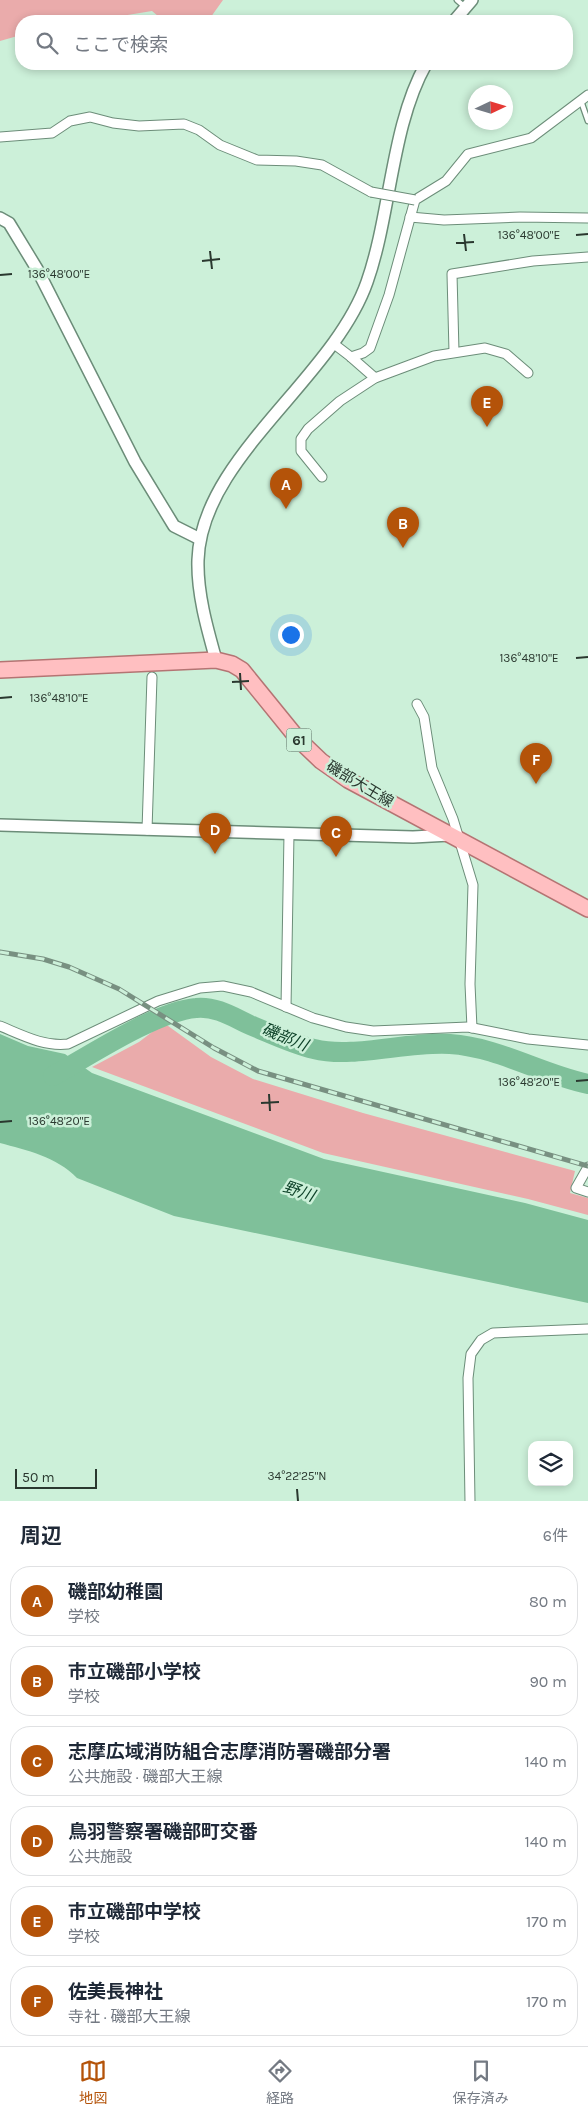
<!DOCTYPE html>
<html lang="ja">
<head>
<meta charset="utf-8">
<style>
	:root { --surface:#fff; --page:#f6f6f7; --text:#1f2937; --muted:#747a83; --line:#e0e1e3; --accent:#b45309 }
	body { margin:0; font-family:Karla,"Noto Sans JP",sans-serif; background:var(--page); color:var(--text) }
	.controls { position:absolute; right:15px; bottom:15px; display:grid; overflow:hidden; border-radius:10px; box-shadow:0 2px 8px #0003 }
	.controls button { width:45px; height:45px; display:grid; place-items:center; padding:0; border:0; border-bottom:1px solid var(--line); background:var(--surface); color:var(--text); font:25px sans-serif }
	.compass { position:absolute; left:468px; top:85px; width:45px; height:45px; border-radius:50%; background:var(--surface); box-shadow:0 2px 8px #0003; rotate:86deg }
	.scale { position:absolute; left:15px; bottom:12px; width:82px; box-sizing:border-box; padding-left:5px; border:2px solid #2a382f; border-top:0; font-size:14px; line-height:18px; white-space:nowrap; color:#2a382f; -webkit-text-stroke:4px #ccf0d9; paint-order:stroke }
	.you { position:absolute; left:290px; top:634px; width:18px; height:18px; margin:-12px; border:4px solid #fff; border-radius:50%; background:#1a73e8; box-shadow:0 0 0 8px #1a73e833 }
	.badge { display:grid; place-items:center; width:32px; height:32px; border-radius:50%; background:var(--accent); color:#fff; font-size:16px; font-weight:700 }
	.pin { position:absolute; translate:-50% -41px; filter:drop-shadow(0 1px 2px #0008) }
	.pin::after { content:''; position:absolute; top:26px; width:18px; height:15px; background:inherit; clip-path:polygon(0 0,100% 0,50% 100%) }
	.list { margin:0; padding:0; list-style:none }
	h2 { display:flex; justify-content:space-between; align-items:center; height:65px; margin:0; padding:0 20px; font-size:21px }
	h2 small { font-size:16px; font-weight:400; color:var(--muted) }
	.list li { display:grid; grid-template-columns:32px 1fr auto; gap:15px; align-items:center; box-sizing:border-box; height:70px; margin:0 10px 10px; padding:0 10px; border:1px solid var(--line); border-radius:20px }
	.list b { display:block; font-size:19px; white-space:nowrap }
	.list p { margin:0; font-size:16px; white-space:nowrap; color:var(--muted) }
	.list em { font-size:16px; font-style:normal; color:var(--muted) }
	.icon { flex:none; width:28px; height:28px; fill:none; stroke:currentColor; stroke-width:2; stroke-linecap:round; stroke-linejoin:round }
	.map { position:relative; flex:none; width:588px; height:1501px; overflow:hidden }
	.search { position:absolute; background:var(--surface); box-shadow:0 2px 8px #0003; left:15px; right:15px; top:15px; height:55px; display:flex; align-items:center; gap:12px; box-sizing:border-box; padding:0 18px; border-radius:20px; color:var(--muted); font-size:19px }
	.sheet { height:545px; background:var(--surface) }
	nav { display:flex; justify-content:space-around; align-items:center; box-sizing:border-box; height:70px; border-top:1px solid var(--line); background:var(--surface); font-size:14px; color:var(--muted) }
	nav a { display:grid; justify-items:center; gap:2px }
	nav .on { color:var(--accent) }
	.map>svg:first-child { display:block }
	.green { fill:#eaabab }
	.water { fill:#7fc09a }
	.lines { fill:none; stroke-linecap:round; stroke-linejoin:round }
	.river { stroke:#7fc09a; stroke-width:20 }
	.service-casing { stroke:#6c8d79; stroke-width:7 }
	.minor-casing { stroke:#6c8d79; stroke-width:11 }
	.tertiary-casing { stroke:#6c8d79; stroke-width:14 }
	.primary-casing { stroke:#b47473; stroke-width:18 }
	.service { stroke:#fff; stroke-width:4.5 }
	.minor { stroke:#fff; stroke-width:9 }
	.tertiary { stroke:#fff; stroke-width:11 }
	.primary { stroke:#ffbfc1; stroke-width:15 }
	.rail-casing { stroke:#789081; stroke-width:5 }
	.rail { stroke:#ccf0d9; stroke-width:3; stroke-dasharray:9; stroke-linecap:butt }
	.minor-bridge-casing { stroke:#6c8d79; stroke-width:11; stroke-linecap:butt }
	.minor-bridge { stroke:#fff; stroke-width:9 }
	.ticks { fill:none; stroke:#2a382f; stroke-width:2 }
	.labels { text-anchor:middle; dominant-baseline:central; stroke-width:5; stroke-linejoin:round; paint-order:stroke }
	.shield { fill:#ccf0d9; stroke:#5b6f62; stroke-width:1 }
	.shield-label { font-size:14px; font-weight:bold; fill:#2a382f }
	.street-label { font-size:15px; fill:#2a382f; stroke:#ccf0d9 }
	.water-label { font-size:16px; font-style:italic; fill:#0f432a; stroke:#ccf0d9 }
	.ticks-label { font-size:12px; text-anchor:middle; fill:#2a382f; stroke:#ccf0d9; stroke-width:5; stroke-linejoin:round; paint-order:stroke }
</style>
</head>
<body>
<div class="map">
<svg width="588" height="1501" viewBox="0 0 588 1501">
	<rect width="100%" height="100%" fill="#ccf0d9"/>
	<g class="green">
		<polygon points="0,0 223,0 208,21 164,21 152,11 91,21 21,21 21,35 0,41"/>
		<polygon points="164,1023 211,1057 253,1079 363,1113 575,1171 570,1193 588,1198 588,1215 528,1199 323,1153 92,1067 139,1042"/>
	</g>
	<path class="water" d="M 0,1034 L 28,1046 L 65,1054 L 92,1073 L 324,1159 L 525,1203 L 588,1220 L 588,1303 L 174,1216 L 77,1178 C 57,1157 26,1150 0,1143 Z"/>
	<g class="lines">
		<path class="river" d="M 53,1076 C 90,1055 157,1011 196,1008 C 216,1006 233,1017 250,1025 C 270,1033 292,1044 314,1049 C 353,1059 408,1041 450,1044 C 498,1047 541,1074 588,1084"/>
		<g class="service-casing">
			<g id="service">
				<polyline points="457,0 465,7"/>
				<polyline points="581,101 588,121"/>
			</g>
		</g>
		<g class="minor-casing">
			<g id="minor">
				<polyline points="0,137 52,133 70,121 90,117 113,123 139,126 184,124 199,130 220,145 257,160 296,161 322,165 371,192"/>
				<polyline points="410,217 444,220 520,217 588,218"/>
				<polyline points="334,344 351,357 363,353 370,348 389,295 415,200 446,181 468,154 531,138 588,95"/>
				<polyline points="454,352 452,274 533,261 588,257"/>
				<polyline points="351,357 375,378"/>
				<polyline points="322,477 301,451 301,439 308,429 340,401 375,378 434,356 485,348 506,354 528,373"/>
				<polyline points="417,704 424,717 432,768 453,819 473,885 470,984 472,1028"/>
				<polyline points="147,830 152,677"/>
				<polyline points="286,1007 289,834"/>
				<path d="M 0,1026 C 22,1035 44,1047 68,1044 L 158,1001 L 200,988 L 223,986 L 251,992 L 313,1018 L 346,1027 L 373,1031 L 468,1027 L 528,1039 L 588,1045"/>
				<polyline points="588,1167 576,1188 588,1192"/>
				<polyline points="470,1501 468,1378 471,1354 481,1340 493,1333 588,1329"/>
			</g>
		</g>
		<g class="tertiary-casing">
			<g id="tertiary">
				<polyline points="454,21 472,0"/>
				<polyline points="0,218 9,223 37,269 135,462 174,526 200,539"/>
				<path d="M 216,660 C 207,628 197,593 198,560 C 201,458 333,379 367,282 C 391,214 391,126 426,64"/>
				<polyline points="0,825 413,837 450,835"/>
			</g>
		</g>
		<g class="primary-casing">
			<polyline id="primary" points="0,670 216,660 232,664 242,670 298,739 321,761 348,780 588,909"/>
		</g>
		<use href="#service" class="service"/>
		<use href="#minor" class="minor"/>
		<use href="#tertiary" class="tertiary"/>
		<use href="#primary" class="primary"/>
		<g class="rail-casing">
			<polyline id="rail" points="0,952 43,959 69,967 119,989 214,1048 258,1071 588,1166"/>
		</g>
		<use href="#rail" class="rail"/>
		<g class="minor-bridge-casing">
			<polyline id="minor-bridge" points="371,192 415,200"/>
		</g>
		<use href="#minor-bridge" class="minor-bridge"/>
	</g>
	<path class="ticks" d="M 464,234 L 466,251M 576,235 L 588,234M 456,243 L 474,242M 210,251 L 212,269M 202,261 L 220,259M 0,275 L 12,274M 576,658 L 588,657M 240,673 L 241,690M 232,682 L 249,681M 0,698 L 12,697M 576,1081 L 588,1080M 269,1094 L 270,1111M 261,1103 L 279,1102M 0,1122 L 12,1121M 297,1489 L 298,1501"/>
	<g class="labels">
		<rect class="shield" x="286.5" y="728.5" width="25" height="23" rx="4"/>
		<g class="shield-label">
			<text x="299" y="740">61</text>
		</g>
		<g class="street-label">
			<text transform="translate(360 784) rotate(31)">磯部大王線</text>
		</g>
		<g class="water-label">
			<text transform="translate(285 1037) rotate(22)">磯部川</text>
			<text transform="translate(299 1191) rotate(19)">野川</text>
		</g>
	</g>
	<g class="ticks-label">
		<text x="529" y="239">136°48'00"E</text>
		<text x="59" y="278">136°48'00"E</text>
		<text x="529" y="662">136°48'10"E</text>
		<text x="59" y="702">136°48'10"E</text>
		<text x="529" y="1086">136°48'20"E</text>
		<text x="59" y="1125">136°48'20"E</text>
		<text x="297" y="1480">34°22'25"N</text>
	</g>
</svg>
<div class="controls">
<button><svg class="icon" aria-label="layers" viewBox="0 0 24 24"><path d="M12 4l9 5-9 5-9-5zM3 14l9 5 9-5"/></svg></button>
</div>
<svg class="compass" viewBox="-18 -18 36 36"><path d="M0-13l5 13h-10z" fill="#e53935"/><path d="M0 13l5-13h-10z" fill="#747a83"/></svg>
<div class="scale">50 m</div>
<div class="you"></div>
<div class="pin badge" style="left:286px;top:509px">A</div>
<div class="pin badge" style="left:403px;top:548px">B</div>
<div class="pin badge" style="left:336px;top:857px">C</div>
<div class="pin badge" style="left:215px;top:854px">D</div>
<div class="pin badge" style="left:487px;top:427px">E</div>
<div class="pin badge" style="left:536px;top:784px">F</div>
<div class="search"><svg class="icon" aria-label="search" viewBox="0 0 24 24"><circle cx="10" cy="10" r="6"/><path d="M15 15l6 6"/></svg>ここで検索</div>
</div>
<section class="sheet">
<h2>周辺<small>6件</small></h2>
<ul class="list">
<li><span class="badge">A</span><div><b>磯部幼稚園</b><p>学校</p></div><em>80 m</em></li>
<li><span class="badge">B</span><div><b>市立磯部小学校</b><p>学校</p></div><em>90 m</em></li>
<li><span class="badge">C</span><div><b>志摩広域消防組合志摩消防署磯部分署</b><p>公共施設 · 磯部大王線</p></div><em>140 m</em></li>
<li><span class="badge">D</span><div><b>鳥羽警察署磯部町交番</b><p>公共施設</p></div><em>140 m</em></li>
<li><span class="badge">E</span><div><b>市立磯部中学校</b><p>学校</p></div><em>170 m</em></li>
<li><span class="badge">F</span><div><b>佐美長神社</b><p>寺社 · 磯部大王線</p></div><em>170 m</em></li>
</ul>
</section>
<nav>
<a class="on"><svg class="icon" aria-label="map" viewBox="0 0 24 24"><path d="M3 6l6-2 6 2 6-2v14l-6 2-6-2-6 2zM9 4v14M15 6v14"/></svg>地図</a>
<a><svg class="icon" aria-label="directions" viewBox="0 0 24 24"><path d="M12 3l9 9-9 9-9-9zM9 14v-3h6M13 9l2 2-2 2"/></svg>経路</a>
<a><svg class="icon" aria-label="saved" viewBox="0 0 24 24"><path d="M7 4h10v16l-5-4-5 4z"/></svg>保存済み</a>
</nav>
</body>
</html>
